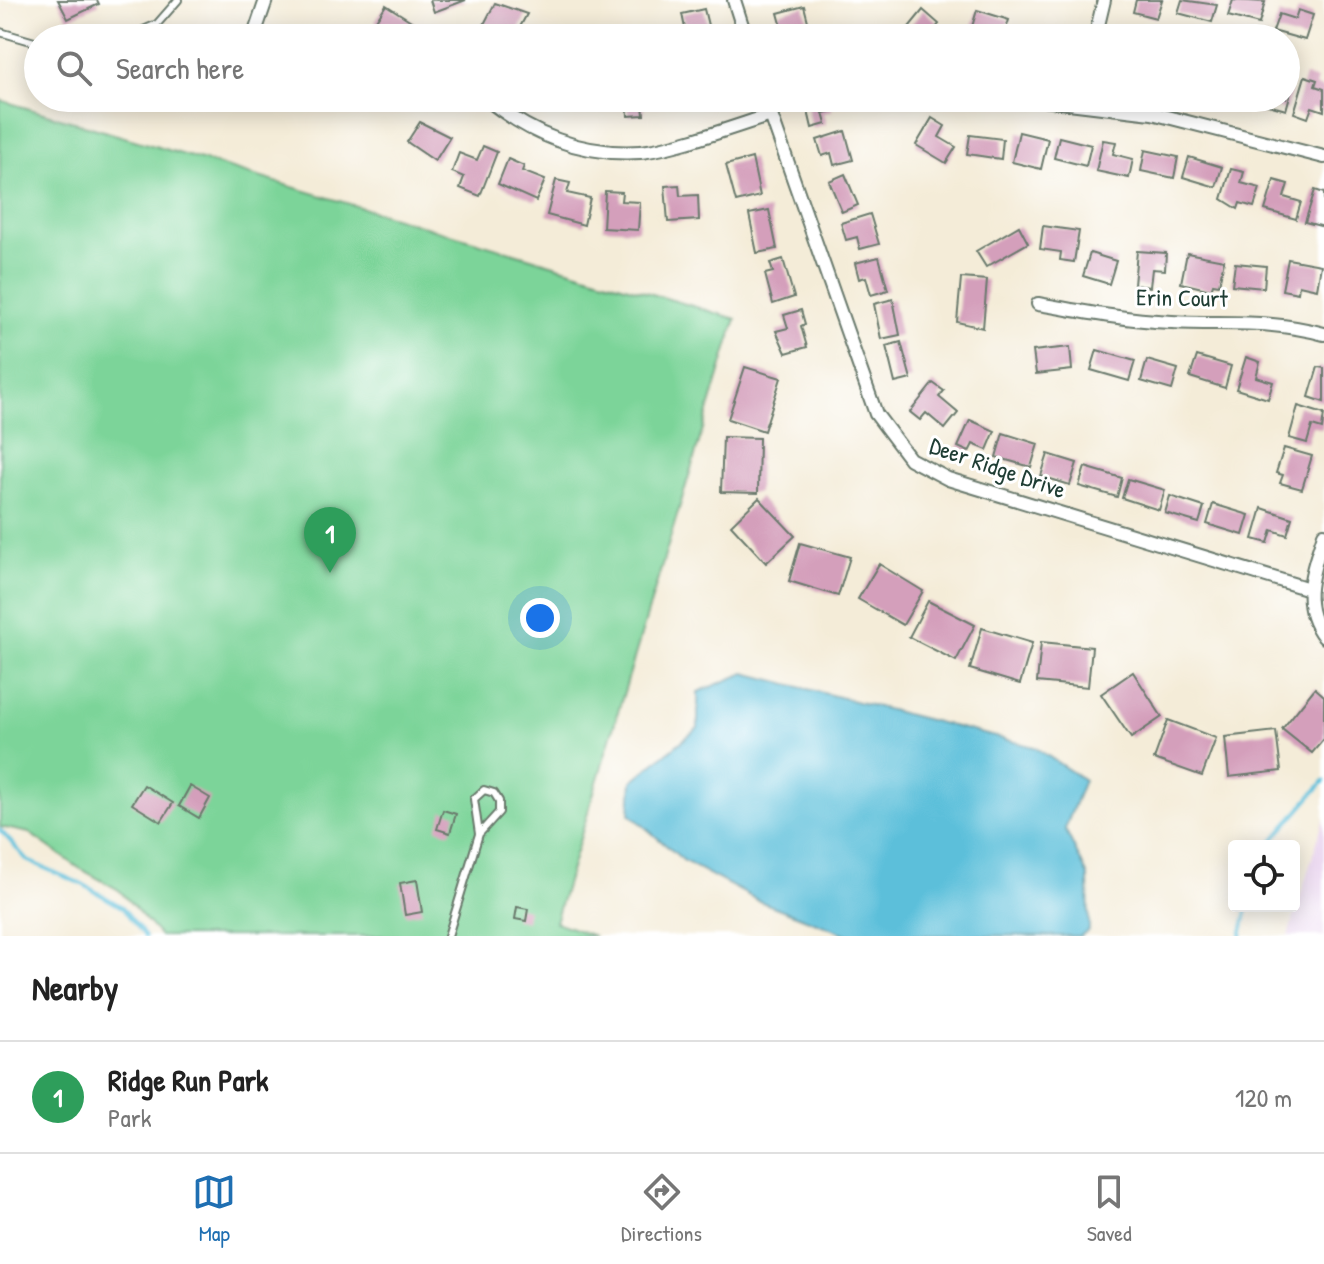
<!DOCTYPE html>
<html lang="en">
<head>
<meta charset="utf-8">
<style>
	:root { --surface:#fff; --page:#f2f2f2; --text:#222; --muted:#767676; --line:#e0e0e0; --accent:#1f6fb2 }
	body { margin:0; font-family:"Patrick Hand",sans-serif; background:var(--page); color:var(--text) }
	.controls { position:absolute; right:24px; bottom:24px; display:grid; overflow:hidden; border-radius:8px; box-shadow:0 4px 20px #0003 }
	.controls button { width:72px; height:72px; display:grid; place-items:center; padding:0; border:0; border-bottom:2px solid var(--line); background:var(--surface); color:var(--text); font:40px sans-serif }
	.you { position:absolute; left:540px; top:618px; width:28px; height:28px; margin:-20px; border:6px solid #fff; border-radius:50%; background:#1a73e8; box-shadow:0 0 0 12px #1a73e833 }
	.badge { display:grid; place-items:center; width:52px; height:52px; border-radius:50%; background:var(--accent); color:#fff; font-size:26px; font-weight:700 }
	.pin { position:absolute; translate:-50% -66px; filter:drop-shadow(0 2px 4px #0008) }
	.pin::after { content:''; position:absolute; top:42px; width:28px; height:24px; background:inherit; clip-path:polygon(0 0,100% 0,50% 100%) }
	.list { margin:0; padding:0; list-style:none }
	h2 { display:flex; justify-content:space-between; align-items:center; height:104px; margin:0; padding:0 32px; font-size:34px }
	h2 small { font-size:26px; font-weight:400; color:var(--muted) }
	.list li { display:grid; grid-template-columns:52px 1fr auto; gap:24px; align-items:center; box-sizing:border-box; height:112px; padding:0 32px; border-top:2px solid var(--line) }
	.list b { display:block; font-size:30px; white-space:nowrap }
	.list p { margin:0; font-size:26px; white-space:nowrap; color:var(--muted) }
	.list em { font-size:26px; font-style:normal; color:var(--muted) }
	.icon { flex:none; width:44px; height:44px; fill:none; stroke:currentColor; stroke-width:2; stroke-linecap:round; stroke-linejoin:round }
	.map { position:relative; flex:none; width:1324px; height:936px; overflow:hidden }
	.search { position:absolute; background:var(--surface); box-shadow:0 4px 20px #0003; left:24px; right:24px; top:24px; height:88px; display:flex; align-items:center; gap:20px; box-sizing:border-box; padding:0 28px; border-radius:44px; color:var(--muted); font-size:30px }
	.sheet { height:216px; background:var(--surface) }
	nav { display:flex; justify-content:space-around; align-items:center; box-sizing:border-box; height:112px; border-top:2px solid var(--line); background:var(--surface); font-size:22px; color:var(--muted) }
	nav a { display:grid; justify-items:center; gap:4px }
	nav .on { color:var(--accent) }
	.map>svg:first-child { display:block }
	.built { fill:#e8d2ee }
	.green { fill:#7bd499; stroke:#4d8866; stroke-width:2 }
	.water { fill:#5cbfda; stroke:#3e7e87; stroke-width:2 }
	.lines { fill:none; stroke-linecap:round; stroke-linejoin:round }
	.stream { stroke:#5cbfda; stroke-width:4 }
	.building { fill:#d49fbb }
	.service-casing { stroke:#6a7a6d; stroke-width:10 }
	.minor-casing { stroke:#6a7a6d; stroke-width:16 }
	.service { stroke:#fff; stroke-width:6 }
	.minor { stroke:#fff; stroke-width:12 }
	.labels { text-anchor:middle; dominant-baseline:central; stroke-width:6; stroke-linejoin:round; paint-order:stroke }
	.street-label { font-size:24px; fill:#1f3d34; stroke:#fff }
</style>
</head>
<body>
<div class="map">
<svg width="1324" height="936" viewBox="0 0 1324 936">
	<rect width="100%" height="100%" fill="#fff"/>
	<filter id="ink" filterUnits="userSpaceOnUse"><feTurbulence type="fractalNoise" baseFrequency=".0125" numOctaves="2"/><feDisplacementMap in="SourceGraphic" scale="16" xChannelSelector="R" yChannelSelector="G"/><feConvolveMatrix kernelMatrix="1 2 1 2 8 2 1 2 1" color-interpolation-filters="sRGB"/></filter>
	<filter id="wash" filterUnits="userSpaceOnUse"><feTurbulence type="fractalNoise" baseFrequency=".006" numOctaves="4" result="noise"/><feDisplacementMap in="SourceGraphic" scale="32" xChannelSelector="R" yChannelSelector="G"/><feGaussianBlur stdDeviation="1.8" result="paint"/><feColorMatrix in="noise" values="0 0 0 0 0 0 0 0 0 0 0 0 0 0 0 0 0 1.4 0 .05"/><feComposite in="paint" operator="in"/></filter>
	<g filter="url(#wash)">
		<rect width="100%" height="100%" fill="#f4ecd8"/>
		<polygon class="built" points="1324,819 1324,936 1288,936"/>
		<polygon class="green" points="0,100 736,319 555,922 594,936 160,936 119,890 79,868 29,833 0,827"/>
		<polygon class="water" points="745,673 1034,747 1084,780 1065,829 1088,876 1089,930 1080,936 848,935 759,901 684,861 630,814 632,781 698,728 698,692"/>
		<g class="lines">
			<g class="stream">
				<polyline points="0,830 28,861 84,885 122,907 145,936"/>
				<polyline points="1268,846 1324,781"/>
				<polyline points="1241,936 1248,906"/>
			</g>
		</g>
		<g id="blocks">
			<g class="building">
				<polygon points="58,0 97,0 99,4 68,19"/>
				<polygon points="430,0 466,0 434,12"/>
				<polygon points="1136,0 1162,0 1156,18 1133,12"/>
				<polygon points="1182,0 1217,5 1212,22 1178,13"/>
				<polygon points="1233,0 1265,2 1259,24 1228,16"/>
				<polygon points="495,3 527,14 514,38 500,38 482,28"/>
				<polygon points="386,5 419,26 411,38 399,31 394,38 372,38 380,25 375,22"/>
				<polygon points="804,6 811,33 785,38 778,13"/>
				<polygon points="704,9 711,38 687,38 682,14"/>
				<polygon points="923,10 939,24 931,34 936,38 913,38 905,32"/>
				<polygon points="977,10 1009,20 1003,38 971,30"/>
				<polygon points="1298,10 1313,15 1305,40 1273,31 1279,14 1295,19"/>
				<polygon points="1305,76 1317,80 1315,86 1324,89 1324,111 1312,107 1308,118 1294,113"/>
				<polygon points="1286,90 1291,92 1286,110 1247,99 1286,98"/>
				<rect x="575" y="98" width="38" height="10"/>
				<polygon points="627,98 660,98 660,102 643,104 644,115 628,116"/>
				<polygon points="805,98 829,98 832,111 823,113 826,124 812,128"/>
				<polygon points="932,118 945,126 939,137 956,147 946,163 916,145"/>
				<polygon points="420,122 450,137 435,161 407,142"/>
				<polygon points="845,131 853,160 834,165 831,153 822,156 817,140"/>
				<polygon points="1019,132 1048,139 1041,169 1012,162"/>
				<polygon points="970,135 1003,139 1001,159 967,154"/>
				<polygon points="1059,137 1091,145 1086,166 1054,158"/>
				<polygon points="1103,140 1116,142 1113,154 1133,159 1129,178 1096,171"/>
				<polygon points="483,146 497,152 480,196 460,188 464,177 452,172 459,153 477,160"/>
				<polygon points="1145,150 1178,157 1174,178 1141,171"/>
				<polygon points="1189,157 1222,167 1216,187 1183,177"/>
				<polygon points="752,158 760,196 736,202 726,165"/>
				<polygon points="508,159 524,166 522,171 545,180 536,201 498,184"/>
				<polygon points="1231,169 1244,172 1241,183 1260,188 1254,207 1240,203 1238,209 1222,199"/>
				<polygon points="845,174 858,205 842,212 829,181"/>
				<polygon points="556,180 570,183 567,193 590,198 584,225 547,215"/>
				<polygon points="1274,180 1288,184 1284,197 1301,202 1296,219 1265,210"/>
				<polygon points="679,185 680,196 698,195 699,220 668,222 665,186"/>
				<polygon points="1315,190 1324,193 1324,227 1305,222"/>
				<polygon points="605,191 622,192 621,201 640,202 638,230 603,228"/>
				<polygon points="769,210 777,249 757,253 749,214"/>
				<polygon points="870,214 879,244 860,249 857,237 846,240 841,223"/>
				<polygon points="1019,226 1028,243 986,267 976,251"/>
				<polygon points="1043,226 1079,231 1074,262 1060,260 1061,252 1040,249"/>
				<polygon points="1137,251 1166,253 1165,270 1152,269 1150,287 1134,285"/>
				<polygon points="1090,253 1116,261 1109,284 1083,276"/>
				<polygon points="1187,253 1224,260 1219,285 1213,284 1211,290 1181,283"/>
				<polygon points="879,257 888,290 871,295 866,277 859,279 855,263"/>
				<polygon points="783,259 794,297 773,304 765,274 773,272 770,263"/>
				<polygon points="1288,259 1321,265 1317,289 1299,285 1298,293 1282,290"/>
				<polygon points="1235,263 1266,266 1264,288 1232,285"/>
				<polygon points="961,278 987,280 983,328 957,322"/>
				<polygon points="893,299 900,335 881,339 874,304"/>
				<polygon points="801,310 805,324 801,326 807,347 786,353 776,331 788,328 784,315"/>
				<polygon points="901,342 911,379 895,383 886,346"/>
				<polygon points="1070,347 1072,370 1036,374 1033,351"/>
				<polygon points="1097,350 1135,361 1129,381 1091,370"/>
				<polygon points="1197,356 1231,366 1225,388 1190,377"/>
				<polygon points="1246,357 1260,362 1256,377 1273,382 1268,399 1236,389"/>
				<polygon points="1147,360 1178,369 1172,390 1141,381"/>
				<polygon points="745,367 781,378 764,431 728,419"/>
				<polygon points="1318,367 1324,368 1324,402 1309,397"/>
				<polygon points="933,383 944,391 939,397 958,413 945,429 926,413 920,420 910,412"/>
				<polygon points="1298,406 1324,414 1322,429 1312,426 1307,443 1289,438"/>
				<polygon points="970,420 995,431 987,450 973,444 969,452 958,447"/>
				<polygon points="1003,433 1038,444 1031,467 996,457"/>
				<polygon points="723,437 759,438 758,493 721,492"/>
				<polygon points="1284,448 1312,456 1302,489 1280,483 1283,475 1276,473"/>
				<polygon points="1048,454 1077,463 1070,485 1041,476"/>
				<polygon points="1085,467 1122,478 1117,497 1079,486"/>
				<polygon points="1128,479 1165,490 1159,510 1122,498"/>
				<polygon points="1170,496 1204,507 1199,523 1165,513"/>
				<polygon points="759,498 795,536 766,563 731,525"/>
				<polygon points="1213,504 1249,515 1243,535 1207,524"/>
				<polygon points="1262,508 1292,518 1287,535 1272,530 1268,543 1253,539"/>
				<polygon points="800,543 850,557 838,596 789,581"/>
				<polygon points="879,564 923,591 903,625 858,599"/>
				<polygon points="928,601 975,625 956,661 909,637"/>
				<polygon points="982,628 1032,643 1020,684 970,669"/>
				<polygon points="1041,642 1092,647 1088,687 1037,682"/>
				<polygon points="1133,672 1162,717 1131,738 1101,694"/>
				<polygon points="1315,688 1324,696 1324,739 1312,753 1282,729"/>
				<polygon points="1168,720 1216,738 1202,776 1154,759"/>
				<polygon points="1276,731 1281,771 1229,777 1225,737"/>
				<polygon points="144,785 173,803 161,822 132,804"/>
				<polygon points="190,786 210,798 199,818 179,806"/>
				<polygon points="443,810 456,814 450,833 437,829"/>
				<polygon points="417,880 422,912 405,915 400,883"/>
				<polygon points="517,907 528,909 526,921 515,919"/>
			</g>
		</g>
	</g>
	<g filter="url(#ink)">
		<use href="#blocks" fill-opacity="0" stroke="#6a7a6d" stroke-width="2"/>
		<g class="lines">
			<g class="service-casing">
				<g id="service">
					<polyline points="0,32 38,43"/>
					<polyline points="125,38 157,24 178,0"/>
					<polyline points="448,936 479,834 499,812 499,801 494,793 484,790 474,799 479,834"/>
				</g>
			</g>
			<g class="minor-casing">
				<g id="minor">
					<polyline points="734,0 746,38"/>
					<polyline points="253,38 266,0"/>
					<polyline points="1095,38 1104,0"/>
					<path d="M 486,98 C 529,134 582,156 640,152 C 673,149 736,126 771,115"/>
					<polyline points="765,98 876,414 910,459 948,479 1309,589"/>
					<polyline points="1027,98 1152,113 1324,157"/>
					<path d="M 1038,304 C 1083,312 1127,320 1172,322 C 1225,325 1270,319 1324,334"/>
					<path d="M 1324,534 C 1313,570 1298,604 1324,637"/>
				</g>
			</g>
			<use href="#service" class="service"/>
			<use href="#minor" class="minor"/>
		</g>
	</g>
	<g class="labels">
		<g class="street-label">
			<text transform="translate(1182 297) rotate(1)">Erin Court</text>
			<text transform="translate(998 467) rotate(19)">Deer Ridge Drive</text>
		</g>
	</g>
</svg>
<div class="controls">
<button><svg class="icon" aria-label="locate" viewBox="0 0 24 24"><circle cx="12" cy="12" r="6"/><path d="M12 2v4M12 18v4M2 12h4M18 12h4"/></svg></button>
</div>
<div class="you"></div>
<div class="pin badge" style="left:330px;top:573px;background:#2e9e5b">1</div>
<div class="search"><svg class="icon" aria-label="search" viewBox="0 0 24 24"><circle cx="10" cy="10" r="6"/><path d="M15 15l6 6"/></svg>Search here</div>
</div>
<section class="sheet">
<h2>Nearby<small></small></h2>
<ul class="list">
<li><span class="badge" style="background:#2e9e5b">1</span><div><b>Ridge Run Park</b><p>Park</p></div><em>120 m</em></li>
</ul>
</section>
<nav>
<a class="on"><svg class="icon" aria-label="map" viewBox="0 0 24 24"><path d="M3 6l6-2 6 2 6-2v14l-6 2-6-2-6 2zM9 4v14M15 6v14"/></svg>Map</a>
<a><svg class="icon" aria-label="directions" viewBox="0 0 24 24"><path d="M12 3l9 9-9 9-9-9zM9 14v-3h6M13 9l2 2-2 2"/></svg>Directions</a>
<a><svg class="icon" aria-label="saved" viewBox="0 0 24 24"><path d="M7 4h10v16l-5-4-5 4z"/></svg>Saved</a>
</nav>
</body>
</html>
